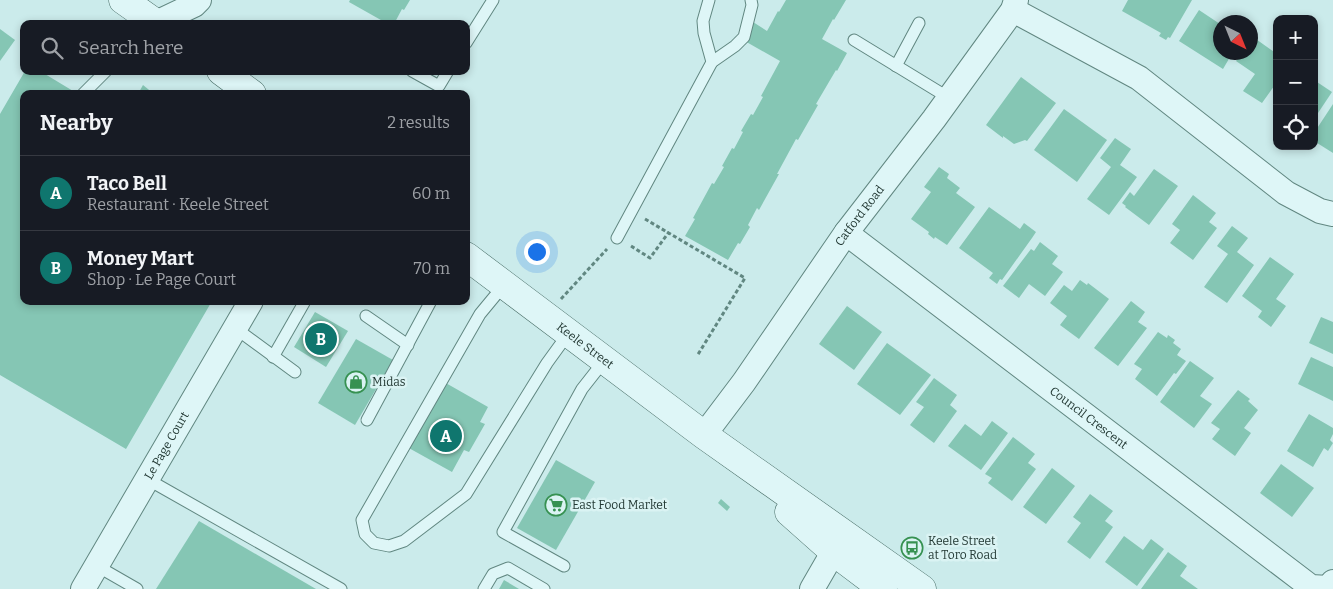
<!DOCTYPE html>
<html lang="en">
<head>
<meta charset="utf-8">
<style>
	:root { --surface:#171b24; --page:#20242c; --text:#f1f3f6; --muted:#9ea1a6; --line:#363941; --accent:#0f766e }
	body { margin:0; font-family:Bitter,serif; background:var(--page); color:var(--text) }
	.controls { position:absolute; right:15px; top:15px; display:grid; overflow:hidden; border-radius:10px; box-shadow:0 2px 8px #0003 }
	.controls button { width:45px; height:45px; display:grid; place-items:center; padding:0; border:0; border-bottom:1px solid var(--line); background:var(--surface); color:var(--text); font:25px sans-serif }
	.compass { position:absolute; left:1213px; top:15px; width:45px; height:45px; border-radius:50%; background:var(--surface); box-shadow:0 2px 8px #0003; rotate:137deg }
	.you { position:absolute; left:536px; top:251px; width:18px; height:18px; margin:-12px; border:4px solid #fff; border-radius:50%; background:#1a73e8; box-shadow:0 0 0 8px #1a73e833 }
	.badge { display:grid; place-items:center; width:32px; height:32px; border-radius:50%; background:var(--accent); color:#fff; font-size:16px; font-weight:700 }
	.pin { position:absolute; translate:-50% -50%; border:2px solid #fff; box-shadow:0 1px 5px #0006 }
	.list { margin:0; padding:0; list-style:none }
	h2 { display:flex; justify-content:space-between; align-items:center; height:65px; margin:0; padding:0 20px; font-size:21px }
	h2 small { font-size:16px; font-weight:400; color:var(--muted) }
	.list li { display:grid; grid-template-columns:32px 1fr auto; gap:15px; align-items:center; box-sizing:border-box; height:75px; padding:0 20px; border-top:1px solid var(--line) }
	.list b { display:block; font-size:19px; white-space:nowrap }
	.list p { margin:0; font-size:16px; white-space:nowrap; color:var(--muted) }
	.list em { font-size:16px; font-style:normal; color:var(--muted) }
	.icon { flex:none; width:28px; height:28px; fill:none; stroke:currentColor; stroke-width:2; stroke-linecap:round; stroke-linejoin:round }
	.map { position:relative; flex:none; width:1333px; height:589px; overflow:hidden }
	.search { position:absolute; background:var(--surface); box-shadow:0 2px 8px #0003; left:20px; top:20px; width:450px; height:55px; display:flex; align-items:center; gap:12px; box-sizing:border-box; padding:0 18px; border-radius:10px; color:var(--muted); font-size:19px }
	.panel { position:absolute; background:var(--surface); box-shadow:0 2px 8px #0003; left:20px; top:90px; width:450px; height:215px; border-radius:10px }
	.map>svg:first-child { display:block }
	.building { fill:#85c6b4 }
	.lines { fill:none; stroke-linecap:round; stroke-linejoin:round }
	.lane-casing { stroke:#618781; stroke-width:13 }
	.street-casing { stroke:#618781; stroke-width:26 }
	.secondary-casing { stroke:#446962; stroke-width:29 }
	.path { stroke:#618781; stroke-width:3; stroke-dasharray:4 2.5; stroke-linecap:butt }
	.lane { stroke:#def6f7; stroke-width:11 }
	.street { stroke:#def6f7; stroke-width:24 }
	.secondary { stroke:#def6f7; stroke-width:28 }
	.labels { text-anchor:middle; dominant-baseline:central; stroke-width:5; stroke-linejoin:round; paint-order:stroke }
	.street-label { font-size:12px; fill:#233934; stroke:#daf3f3 }
	.poi-label { font-size:12px; fill:#233934; stroke:#daf3f3; text-anchor:start }
</style>
</head>
<body>
<div class="map">
<svg width="1333" height="589" viewBox="0 0 1333 589">
	<rect width="100%" height="100%" fill="#cbebeb"/>
	<g class="building">
		<polygon points="350,0 410,0 404,10 402,9 394,24 388,24 349,2"/>
		<polygon points="786,0 846,0 834,20 833,19 822,39 847,53 837,71 836,70 816,104 818,105 798,140 796,139 777,174 779,174 759,210 757,208 748,225 750,227 740,244 738,243 728,260 685,236 695,219 693,218 712,183 714,184 724,167 722,166 732,148 734,149 743,132 741,131 751,114 753,115 763,97 761,96 780,61 743,40 753,22 767,31 778,11 779,12"/>
		<polygon points="1128,0 1192,0 1170,38 1168,37 1166,40 1159,36 1161,33 1122,11"/>
		<polygon points="1199,10 1220,24 1220,52 1233,52 1223,69 1179,41"/>
		<polygon points="0,29 15,40 0,61"/>
		<polygon points="1253,37 1277,54 1277,82 1262,103 1243,91 1255,74 1236,61 1242,52 1250,52 1250,40"/>
		<polygon points="25,71 40,71 78,94 24,94 24,301 212,301 126,449 0,375 0,114"/>
		<polygon points="1021,77 1056,103 1027,141 1025,140 1014,144 1003,136 1003,138 986,125"/>
		<polygon points="1314,80 1332,92 1314,119"/>
		<polygon points="143,85 154,94 138,94"/>
		<polygon points="1333,104 1333,153 1314,141 1314,133"/>
		<polygon points="1064,109 1107,140 1077,182 1034,150"/>
		<polygon points="1115,138 1131,149 1120,165 1137,177 1109,215 1087,199 1111,167 1100,158"/>
		<polygon points="939,167 949,174 947,178 960,188 956,193 975,207 947,245 935,237 934,239 928,234 929,232 911,219 931,192 924,187"/>
		<polygon points="1154,169 1178,186 1149,225 1125,207 1126,206 1122,203 1130,192 1134,196"/>
		<polygon points="1193,195 1216,213 1209,222 1217,228 1193,260 1170,243 1180,230 1172,224"/>
		<polygon points="989,207 1020,229 1024,223 1036,232 1032,238 1002,280 1000,279 997,284 989,278 993,273 959,248"/>
		<polygon points="1232,226 1248,238 1237,252 1254,265 1227,303 1204,287 1228,254 1217,246"/>
		<polygon points="1040,242 1058,256 1052,264 1063,272 1045,296 1029,284 1019,298 1003,286 1031,249 1034,251"/>
		<polygon points="1270,257 1294,274 1276,299 1286,306 1271,327 1258,317 1262,311 1242,296"/>
		<polygon points="1080,280 1087,285 1088,283 1109,299 1079,339 1060,325 1067,316 1050,303 1064,285 1072,291"/>
		<polygon points="1131,301 1145,312 1138,322 1147,328 1118,366 1094,348"/>
		<polygon points="847,306 882,332 854,370 819,344"/>
		<polygon points="315,312 348,331 326,367 294,347"/>
		<polygon points="1321,317 1333,322 1333,354 1309,343"/>
		<polygon points="1158,332 1167,338 1168,335 1175,340 1173,343 1181,349 1177,355 1186,361 1176,374 1174,373 1157,396 1135,379 1142,369 1134,364"/>
		<polygon points="356,339 393,360 355,425 318,403"/>
		<polygon points="887,343 931,375 900,415 857,384"/>
		<polygon points="1311,357 1333,367 1333,401 1298,384"/>
		<polygon points="1190,361 1214,378 1200,396 1212,404 1194,428 1160,402"/>
		<polygon points="934,378 957,395 950,405 957,411 934,443 910,425 924,407 916,402"/>
		<polygon points="444,382 488,407 480,422 485,424 469,452 464,450 452,472 407,447"/>
		<polygon points="1238,390 1250,399 1248,401 1258,410 1244,428 1251,433 1235,456 1212,439 1220,429 1211,423"/>
		<polygon points="1309,414 1333,428 1333,434 1330,440 1333,443 1328,451 1324,448 1313,467 1287,451"/>
		<polygon points="992,421 1008,433 981,470 948,446 965,424 981,436"/>
		<polygon points="1013,437 1035,454 1028,463 1036,469 1012,501 988,483 992,478 985,474"/>
		<polygon points="556,460 595,482 556,550 517,528"/>
		<polygon points="1281,464 1314,488 1292,517 1260,493"/>
		<polygon points="1052,468 1075,486 1046,524 1023,507"/>
		<polygon points="1090,494 1113,511 1105,521 1113,527 1090,559 1067,542 1081,523 1073,517"/>
		<polygon points="721,499 730,507 727,511 718,503"/>
		<polygon points="199,521 316,589 156,589"/>
		<polygon points="1124,536 1143,550 1151,539 1164,549 1137,586 1105,562"/>
		<polygon points="1168,552 1187,566 1180,576 1198,589 1141,589"/>
		<polygon points="504,580 519,589 499,589"/>
	</g>
	<g class="lines">
		<g class="lane-casing">
			<g id="lane">
				<polyline points="709,0 703,21 704,33 712,62"/>
				<polyline points="854,40 949,98"/>
				<polyline points="466,43 493,0"/>
				<polyline points="896,66 919,23"/>
				<polyline points="412,71 439,86 448,71"/>
				<polyline points="83,94 106,71"/>
				<polyline points="617,238 712,62 735,46 744,37 752,5 751,0"/>
				<polyline points="504,285 480,314 362,520 365,534 374,543 389,546 404,541 466,494 547,363 568,334"/>
				<polyline points="366,316 408,345"/>
				<polyline points="235,328 295,372"/>
				<polyline points="273,357 305,301"/>
				<polyline points="367,420 431,301"/>
				<polyline points="147,479 341,589"/>
				<polyline points="97,566 137,589"/>
				<polyline points="564,566 503,532 582,389 604,361"/>
				<polyline points="484,589 493,574 508,568 544,589"/>
			</g>
		</g>
		<g class="street-casing">
			<g id="street">
				<polyline points="1013,10 1139,78 1286,193 1320,211 1333,214"/>
				<polyline points="156,23 194,5 199,0"/>
				<path id="s1" d="M 846,233 L 1311,587 L 1329,588 L 1333,582"/>
				<path id="s2" d="M 704,435 L 744,382 L 846,233 L 934,119 L 1013,10 L 1016,0"/>
				<path id="s3" d="M 83,589 L 251,301"/>
				<polyline points="812,589 842,537"/>
			</g>
		</g>
		<g class="secondary-casing">
			<g id="secondary">
				<polyline points="123,0 157,24"/>
				<polyline points="221,71 252,94"/>
				<path id="s4" d="M 466,256 L 704,435 L 922,589"/>
				<polyline points="789,512 834,552 883,589"/>
			</g>
		</g>
		<g class="path">
			<polyline points="645,219 745,278 697,356"/>
			<polyline points="631,246 650,258 669,232"/>
			<polyline points="561,299 607,249"/>
		</g>
		<use href="#lane" class="lane"/>
		<use href="#street" class="street"/>
		<use href="#secondary" class="secondary"/>
	</g>
	<defs>
		<g id="shop-ring" transform="scale(1.125)"><circle r="9.5" fill="#daf3f3" stroke="#369151" stroke-width="1.5"/><path d="M-5-2.5h2.3a2.7 3.5 0 0 1 5.4 0H5L5.5 6h-11ZM-1.5-2.5h3a1.5 2.3 0 0 0-3 0Z" fill="#369151"/></g>
		<g id="supermarket-ring" transform="scale(1.125)"><circle r="9.5" fill="#daf3f3" stroke="#369151" stroke-width="1.5"/><path d="M-6-5.5h2.5l.6 2H6L4.5 2H-2.5L-4.4-4H-6ZM-1.5 3.2a1.3 1.3 0 1 0 .1 0ZM3 3.2a1.3 1.3 0 1 0 .1 0Z" fill="#369151"/></g>
		<g id="bus-ring" transform="scale(1.125)"><circle r="9.5" fill="#daf3f3" stroke="#369151" stroke-width="1.5"/><path d="M-5-6H5V4H4V6H2V4H-2V6H-4V4H-5ZM-3.5-4V0h7V-4ZM-3.5 1.2v1.5H-2V1.2ZM2 1.2v1.5H3.5V1.2Z" fill="#369151"/></g>
	</defs>
	<g fill-rule="evenodd">
		<use href="#shop-ring" x="356" y="382"/>
		<use href="#supermarket-ring" x="556" y="505"/>
		<use href="#bus-ring" x="912" y="548"/>
	</g>
	<g class="labels">
		<g class="street-label">
			<text stroke="none"><textPath href="#s2" startOffset="269">Catford Road</textPath></text>
			<text stroke="none"><textPath href="#s4" startOffset="149">Keele Street</textPath></text>
			<text stroke="none"><textPath href="#s1" startOffset="305">Council Crescent</textPath></text>
			<text stroke="none"><textPath href="#s3" startOffset="166">Le Page Court</textPath></text>
		</g>
		<g class="poi-label">
			<text x="372" y="382">Midas</text>
			<text x="572" y="505">East Food Market</text>
			<text x="928" y="541">Keele Street<tspan x="928" dy="14">at Toro Road</tspan></text>
		</g>
	</g>
</svg>
<div class="controls">
<button>+</button>
<button>−</button>
<button><svg class="icon" aria-label="locate" viewBox="0 0 24 24"><circle cx="12" cy="12" r="6"/><path d="M12 2v4M12 18v4M2 12h4M18 12h4"/></svg></button>
</div>
<svg class="compass" viewBox="-18 -18 36 36"><path d="M0-13l5 13h-10z" fill="#e53935"/><path d="M0 13l5-13h-10z" fill="#9ea1a6"/></svg>
<div class="you"></div>
<div class="pin badge" style="left:446px;top:436px">A</div>
<div class="pin badge" style="left:321px;top:339px">B</div>
<div class="search"><svg class="icon" aria-label="search" viewBox="0 0 24 24"><circle cx="10" cy="10" r="6"/><path d="M15 15l6 6"/></svg>Search here</div>
<section class="panel">
<h2>Nearby<small>2 results</small></h2>
<ul class="list">
<li><span class="badge">A</span><div><b>Taco Bell</b><p>Restaurant · Keele Street</p></div><em>60 m</em></li>
<li><span class="badge">B</span><div><b>Money Mart</b><p>Shop · Le Page Court</p></div><em>70 m</em></li>
</ul>
</section>
</div>
</body>
</html>
